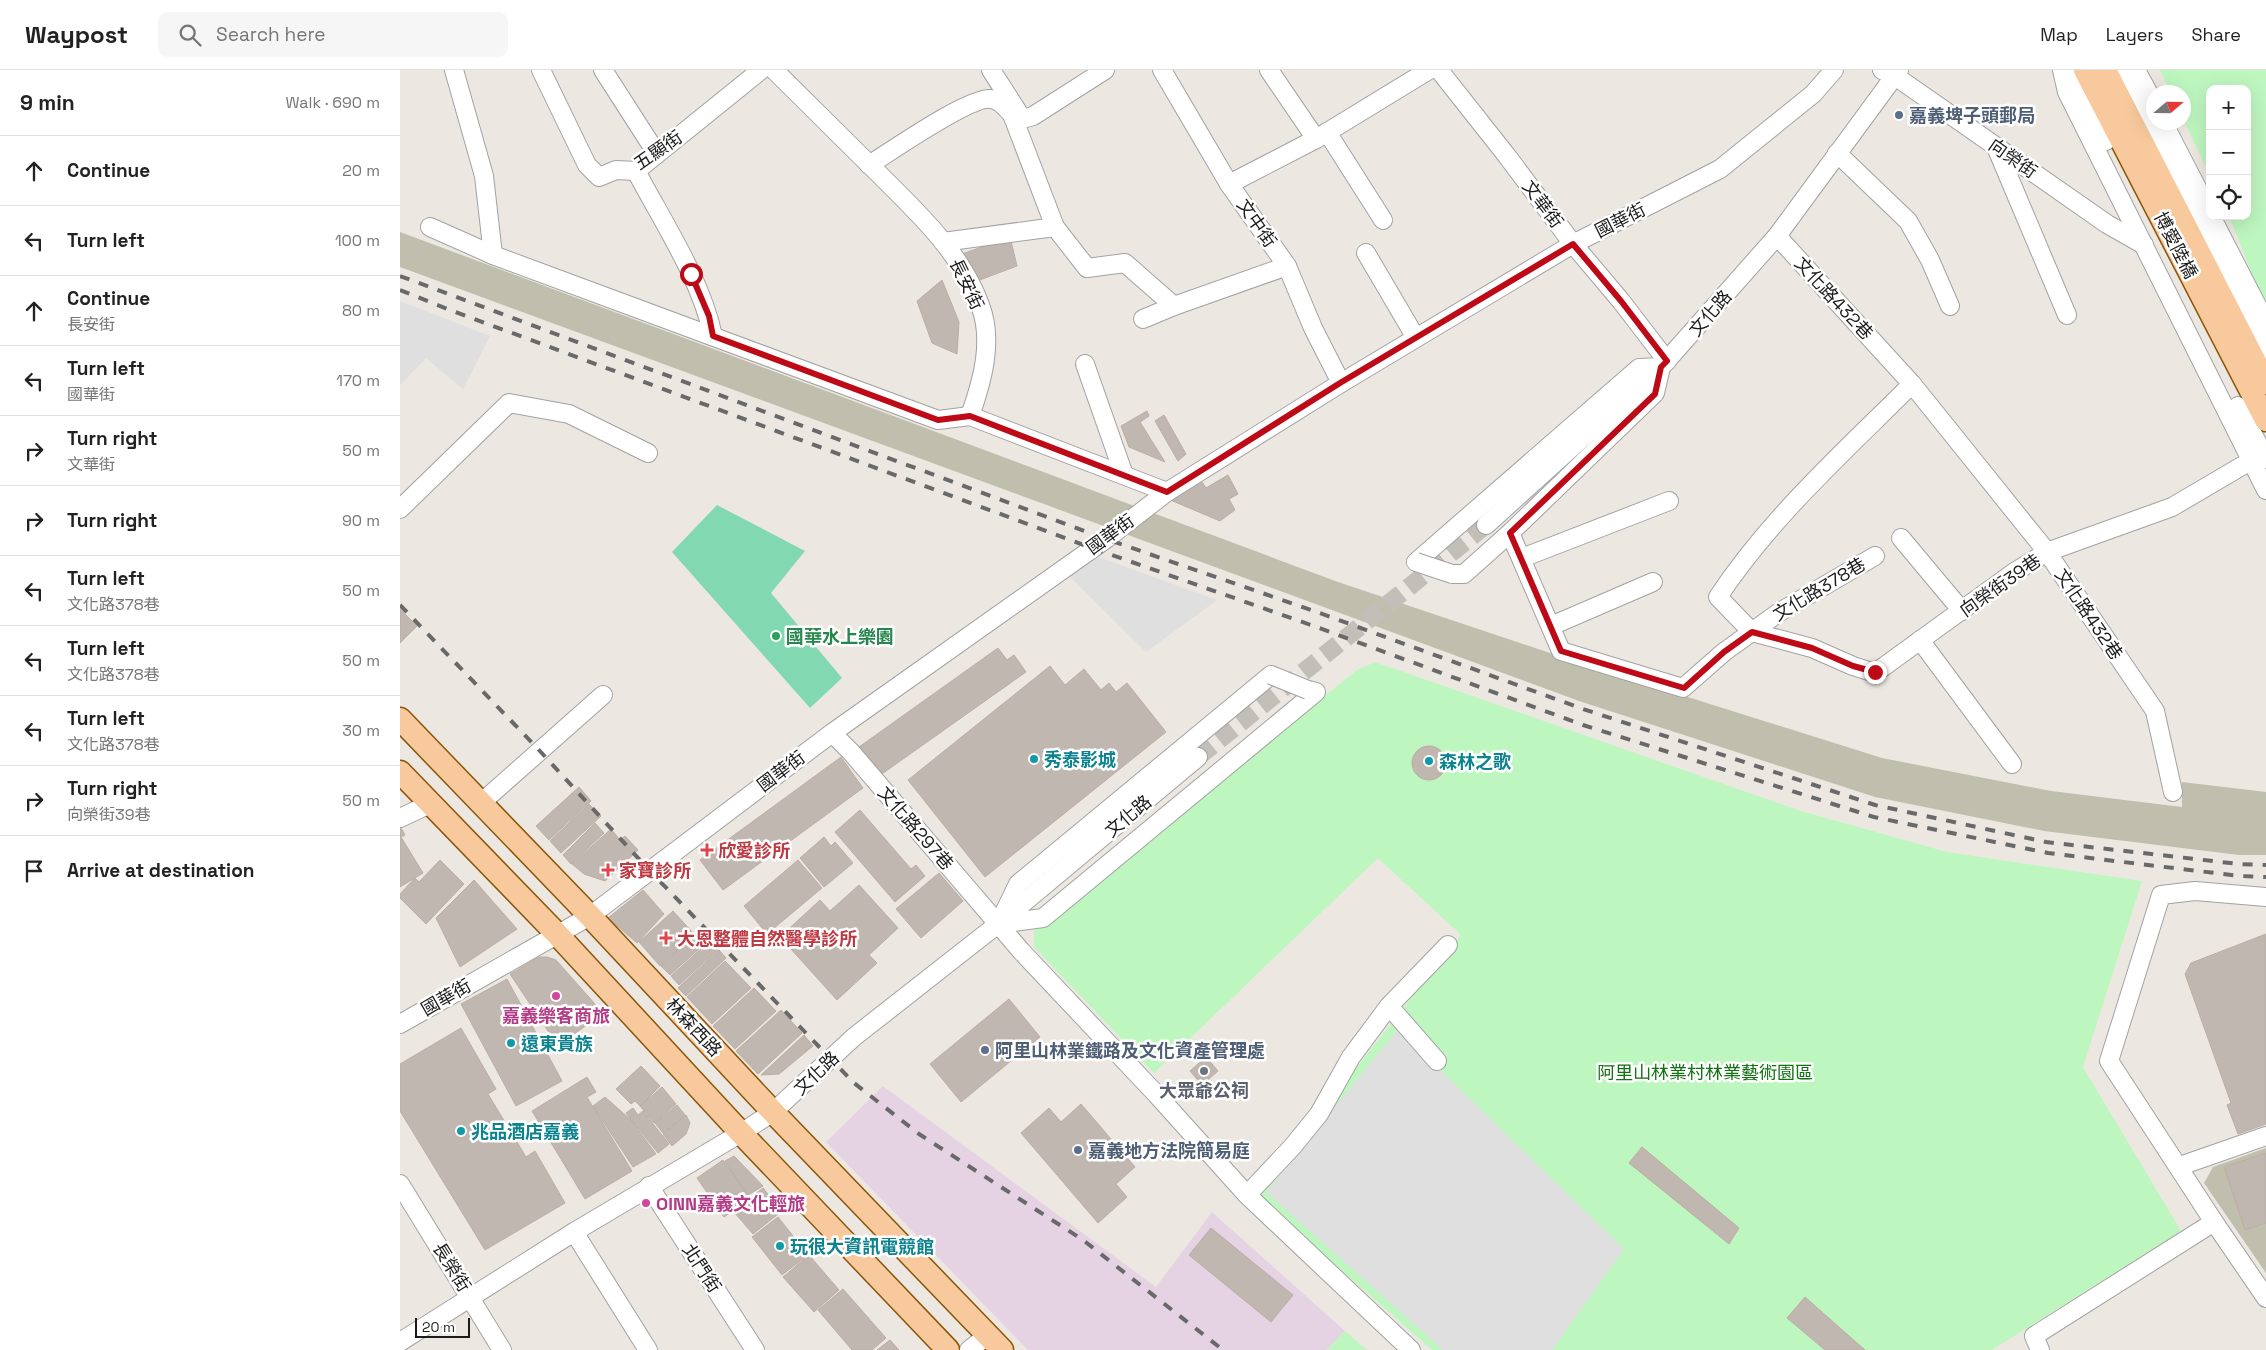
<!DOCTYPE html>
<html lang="en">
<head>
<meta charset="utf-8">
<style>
	:root { --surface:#fff; --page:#f6f6f6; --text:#222; --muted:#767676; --line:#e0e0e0 }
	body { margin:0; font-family:"Space Grotesk","Noto Sans TC",sans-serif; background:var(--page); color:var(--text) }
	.controls { position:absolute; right:15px; top:15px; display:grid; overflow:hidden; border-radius:10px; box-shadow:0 5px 20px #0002 }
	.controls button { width:45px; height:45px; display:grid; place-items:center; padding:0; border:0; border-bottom:1px solid var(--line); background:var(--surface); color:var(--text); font:25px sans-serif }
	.compass { position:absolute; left:1746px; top:15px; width:45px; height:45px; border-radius:50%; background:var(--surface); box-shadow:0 5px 20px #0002; rotate:70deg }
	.scale { position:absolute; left:15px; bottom:12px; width:55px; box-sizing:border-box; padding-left:5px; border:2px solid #1b1b1b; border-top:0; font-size:14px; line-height:18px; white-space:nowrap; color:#1b1b1b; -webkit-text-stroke:4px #fff; paint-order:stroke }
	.stop { position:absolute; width:15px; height:15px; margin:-11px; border:4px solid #bd0a16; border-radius:50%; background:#fff }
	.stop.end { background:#bd0a16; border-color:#fff; box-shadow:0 1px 5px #0008 }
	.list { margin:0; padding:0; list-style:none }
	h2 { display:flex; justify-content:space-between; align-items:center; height:65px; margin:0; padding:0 20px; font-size:21px }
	h2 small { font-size:16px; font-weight:400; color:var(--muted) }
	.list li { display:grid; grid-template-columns:32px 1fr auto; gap:15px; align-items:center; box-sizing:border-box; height:70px; padding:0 20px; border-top:1px solid var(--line) }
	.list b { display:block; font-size:19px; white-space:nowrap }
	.list p { margin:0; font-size:16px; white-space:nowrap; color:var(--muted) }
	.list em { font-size:16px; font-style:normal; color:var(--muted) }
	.icon { flex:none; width:28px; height:28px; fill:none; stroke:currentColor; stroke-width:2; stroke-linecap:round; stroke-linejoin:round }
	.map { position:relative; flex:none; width:1866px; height:1280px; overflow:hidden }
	header { display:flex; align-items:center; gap:30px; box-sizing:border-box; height:70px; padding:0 25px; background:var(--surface); border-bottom:1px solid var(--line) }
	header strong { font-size:24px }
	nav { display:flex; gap:28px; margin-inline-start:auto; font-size:18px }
	.search { width:350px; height:45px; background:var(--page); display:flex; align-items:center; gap:12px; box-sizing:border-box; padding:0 18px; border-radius:10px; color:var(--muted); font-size:19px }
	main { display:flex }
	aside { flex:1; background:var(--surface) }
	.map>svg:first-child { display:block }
	.industrial { fill:#e5d3e3 }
	.construction { fill:#c0bfad }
	.park { fill:#bef6bf }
	.pitch { fill:#82d9b1 }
	.parking { fill:#dfdfdf }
	.building { fill:#c0b7b1; stroke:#bdada4 }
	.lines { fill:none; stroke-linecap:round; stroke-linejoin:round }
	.minor-tunnel { stroke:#c2bfb9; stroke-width:18; stroke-dasharray:18 9; stroke-linecap:butt }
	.minor-casing { stroke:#a2a2a2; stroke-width:20 }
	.major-casing { stroke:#8b5607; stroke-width:25 }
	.minor { stroke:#fff; stroke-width:18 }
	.major { stroke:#f7c99c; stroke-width:22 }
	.rail { stroke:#696969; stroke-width:4; stroke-dasharray:10 10; stroke-linecap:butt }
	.minor-bridge-casing { stroke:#a2a2a2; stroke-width:20; stroke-linecap:butt }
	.minor-bridge { stroke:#fff; stroke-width:18 }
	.route { stroke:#bd0a16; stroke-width:6 }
	.service-dot { fill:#5c6f8a; stroke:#fff; stroke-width:2 }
	.leisure-dot { fill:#2e9e5b; stroke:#fff; stroke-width:2 }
	.culture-dot { fill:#0f9aa8; stroke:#fff; stroke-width:2 }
	.health-dot { fill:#e0444e; stroke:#fff; stroke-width:2 }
	.hotel-dot { fill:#d1479c; stroke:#fff; stroke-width:2 }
	.worship-dot { fill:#6b7280; stroke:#fff; stroke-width:2 }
	.labels { text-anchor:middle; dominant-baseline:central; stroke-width:5; stroke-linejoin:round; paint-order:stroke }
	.service-label { font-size:18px; font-weight:bold; fill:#4e5e75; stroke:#fff; text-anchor:start }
	.street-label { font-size:18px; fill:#1b1b1b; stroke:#fff }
	.leisure-label { font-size:18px; font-weight:bold; fill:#27864d; stroke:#fff; text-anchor:start }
	.culture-label { font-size:18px; font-weight:bold; fill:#0d838f; stroke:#fff; text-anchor:start }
	.health-label { font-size:18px; font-weight:bold; fill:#be3a42; stroke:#fff; text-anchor:start }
	.hotel-label { font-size:18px; font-weight:bold; fill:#b23c85; stroke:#fff }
	.park-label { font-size:18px; fill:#107211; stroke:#fff }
	.worship-label { font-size:18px; font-weight:bold; fill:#5b616d; stroke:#fff }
</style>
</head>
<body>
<header>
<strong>Waypost</strong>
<div class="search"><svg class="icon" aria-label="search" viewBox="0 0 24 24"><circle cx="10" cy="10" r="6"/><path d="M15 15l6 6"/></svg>Search here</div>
<nav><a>Map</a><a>Layers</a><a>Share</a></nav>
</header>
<main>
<aside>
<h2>9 min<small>Walk · 690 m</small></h2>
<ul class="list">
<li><svg class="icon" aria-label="ahead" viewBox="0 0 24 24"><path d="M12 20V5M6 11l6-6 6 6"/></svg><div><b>Continue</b></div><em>20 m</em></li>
<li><svg class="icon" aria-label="left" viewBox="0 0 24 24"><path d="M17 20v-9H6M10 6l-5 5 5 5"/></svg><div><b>Turn left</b></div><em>100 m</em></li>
<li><svg class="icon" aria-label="ahead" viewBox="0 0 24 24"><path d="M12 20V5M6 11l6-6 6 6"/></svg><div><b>Continue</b><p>長安街</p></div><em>80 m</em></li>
<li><svg class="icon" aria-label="left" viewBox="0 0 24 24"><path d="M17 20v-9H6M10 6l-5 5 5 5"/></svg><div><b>Turn left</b><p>國華街</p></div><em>170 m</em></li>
<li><svg class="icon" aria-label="right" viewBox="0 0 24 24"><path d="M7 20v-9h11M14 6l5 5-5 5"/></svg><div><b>Turn right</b><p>文華街</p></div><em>50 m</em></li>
<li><svg class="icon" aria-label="right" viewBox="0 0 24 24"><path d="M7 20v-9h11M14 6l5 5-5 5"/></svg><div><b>Turn right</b></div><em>90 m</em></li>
<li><svg class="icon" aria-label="left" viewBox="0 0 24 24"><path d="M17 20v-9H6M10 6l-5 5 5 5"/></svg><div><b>Turn left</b><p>文化路378巷</p></div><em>50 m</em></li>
<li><svg class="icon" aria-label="left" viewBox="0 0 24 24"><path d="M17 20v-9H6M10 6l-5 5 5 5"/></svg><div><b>Turn left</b><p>文化路378巷</p></div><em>50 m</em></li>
<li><svg class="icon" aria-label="left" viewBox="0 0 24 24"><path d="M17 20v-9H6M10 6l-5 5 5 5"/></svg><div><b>Turn left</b><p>文化路378巷</p></div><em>30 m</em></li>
<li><svg class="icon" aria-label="right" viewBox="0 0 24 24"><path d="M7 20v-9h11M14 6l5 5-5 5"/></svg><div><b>Turn right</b><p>向榮街39巷</p></div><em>50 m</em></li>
<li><svg class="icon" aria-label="arrive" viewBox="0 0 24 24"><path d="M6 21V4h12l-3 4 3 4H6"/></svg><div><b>Arrive at destination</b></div></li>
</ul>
</aside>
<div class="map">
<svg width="1866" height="1280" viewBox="0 0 1866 1280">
	<rect width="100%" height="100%" fill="#ece8e1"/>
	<polygon class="industrial" points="483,1016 756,1217 812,1142 945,1261 927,1280 628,1280 426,1072"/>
	<g class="construction">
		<polygon points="0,162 938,512 1192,597 1482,688 1651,721 1782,737 1782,712 1866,722 1866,785 1839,785 1644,761 1475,727 1179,631 0,197"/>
		<polygon points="1866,1078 1866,1203 1804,1113 1813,1097"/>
	</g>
	<g class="park">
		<polygon points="1760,0 1866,0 1866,239 1829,146 1847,146 1847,19 1810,19 1810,106 1784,51 1784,22 1770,22"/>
		<polygon points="975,592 1401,741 1547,782 1742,811 1683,997 1781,1161 1592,1280 1032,1280 856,1125 1061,865 978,788 754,1003 634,877 634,859 957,600"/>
		<polygon points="945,1261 967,1280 927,1280"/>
	</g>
	<polygon class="pitch" points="317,435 405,481 371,523 442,608 410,638 272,482"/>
	<g class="parking">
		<polygon points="0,231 90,266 63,319 26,288 0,315"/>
		<polygon points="696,486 817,530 746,582 669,506"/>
		<polygon points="998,959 1224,1179 1152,1280 1043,1280 866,1122"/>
	</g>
	<g class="building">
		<polygon points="610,167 617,196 577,211 562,184"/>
		<polygon points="542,210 559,252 557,284 532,273 517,231"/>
		<polygon points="747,341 749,346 740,352 765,392 729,377 721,356"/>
		<polygon points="764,345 786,384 778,391 755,351"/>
		<polygon points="828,405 838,424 829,429 835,440 820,451 768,429 800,409 806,418"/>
		<polygon points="0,539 17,556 0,573"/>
		<polygon points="598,578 607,590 614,585 626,602 479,706 459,677"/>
		<polygon points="650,596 665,615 684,599 701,620 709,613 716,622 727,613 766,662 585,807 508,710"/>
		<circle cx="1029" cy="693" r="17"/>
		<polygon points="441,687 463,718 323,820 300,790"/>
		<polygon points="179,717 191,731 149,770 136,756"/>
		<polygon points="189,734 201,746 161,783 150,771"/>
		<polygon points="460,740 511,799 516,795 525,806 495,832 435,762"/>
		<polygon points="195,753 204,763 171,794 163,785"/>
		<polygon points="0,756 5,765 1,767 23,803 0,817"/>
		<polygon points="211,759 220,770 225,766 238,780 205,811 184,804 172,794"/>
		<polygon points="424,767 431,776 435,772 453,793 424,817 400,788"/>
		<polygon points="40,790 64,814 26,854 0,828 0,824 15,808 19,812"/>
		<polygon points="398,790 422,818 367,864 344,836"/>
		<polygon points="539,803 563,831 521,868 496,839"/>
		<polygon points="74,810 117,859 60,897 36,848"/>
		<polygon points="459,815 498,858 469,885 477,893 437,930 380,867 420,830 430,841"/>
		<polygon points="243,820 264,844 237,873 208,848"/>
		<polygon points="273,841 294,864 260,896 239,872"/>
		<polygon points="301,859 310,869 270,905 261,896"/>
		<polygon points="1866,864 1866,1054 1838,1064 1827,1035 1831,1033 1785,904 1791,893"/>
		<polygon points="313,868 321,877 279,915 271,906"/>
		<polygon points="319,880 326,888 286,926 278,918"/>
		<polygon points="139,887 147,887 156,890 203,943 158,976 110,904"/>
		<polygon points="325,891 351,918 312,954 287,927"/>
		<polygon points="107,909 162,1011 116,1036 61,934"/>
		<polygon points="354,918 376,941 335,979 313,956"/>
		<polygon points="609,929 640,967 561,1032 530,994"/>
		<polygon points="381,940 402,963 358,1004 336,981"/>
		<polygon points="61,958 96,1019 88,1024 126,1087 135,1081 165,1133 85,1180 0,1041 0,994"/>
		<polygon points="404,965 413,976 379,1004 361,1005"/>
		<polygon points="806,987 818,1001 802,1015 790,1001"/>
		<polygon points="241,996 260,1016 240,1036 235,1031 231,1034 216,1019"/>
		<polygon points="187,1007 196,1022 187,1027 232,1101 185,1129 132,1041"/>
		<polygon points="262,1017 276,1034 254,1053 240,1036"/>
		<polygon points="205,1027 231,1050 256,1084 233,1097 193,1036"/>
		<polygon points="681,1034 735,1097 716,1114 727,1127 698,1153 621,1063 649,1038 661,1052"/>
		<polygon points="277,1035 285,1045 263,1063 255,1053"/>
		<polygon points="233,1038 238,1045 243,1041 269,1074 258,1083 226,1043"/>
		<polygon points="286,1045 290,1053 286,1064 272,1076 263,1064"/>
		<polygon points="1242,1077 1339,1158 1329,1174 1229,1093"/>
		<polygon points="1866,1083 1866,1153 1845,1160 1824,1097"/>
		<polygon points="334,1086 363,1116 348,1125 325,1091"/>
		<polygon points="323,1090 350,1128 324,1147 297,1108"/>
		<polygon points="363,1118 382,1141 353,1164 334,1142"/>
		<polygon points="378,1147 408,1185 382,1205 352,1167"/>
		<polygon points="811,1158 893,1225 871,1252 789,1185"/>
		<polygon points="409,1185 439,1220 414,1242 383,1207"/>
		<polygon points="443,1219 486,1268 472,1280 452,1280 418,1240"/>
		<polygon points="1405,1227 1465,1280 1425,1280 1387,1248"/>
		<polygon points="490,1270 499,1280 477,1280"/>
	</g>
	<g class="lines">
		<polyline class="minor-tunnel" points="798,687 1086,455"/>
		<g class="minor-casing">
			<g id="minor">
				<polyline points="54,0 84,106 93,185"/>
				<polyline points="141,0 187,95 199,107 216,100 236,101 361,0"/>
				<polyline points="203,0 257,84"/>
				<path d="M 374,0 C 410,36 446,71 482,107 C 520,145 561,183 580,235 C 594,271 582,312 570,346 L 767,422"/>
				<polyline points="591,0 618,42"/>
				<polyline points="762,0 829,114 887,196 913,258 941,313"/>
				<polyline points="869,0 916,69"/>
				<polyline points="1039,0 1107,86 1173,174 1221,231 1267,291"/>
				<polyline points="1482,0 1495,6 1707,154 1744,175"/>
				<polyline points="1662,0 1667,22 1866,420"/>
				<polyline points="1671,0 1706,71"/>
				<polyline points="1723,0 1866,281"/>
				<polyline points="1736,0 1754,33"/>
				<polyline points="613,47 655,157"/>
				<polyline points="1763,52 1810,143"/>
				<polyline points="927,62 983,150"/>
				<polyline points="1596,77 1667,245"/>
				<polyline points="1437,83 1508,151 1530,190 1550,236"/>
				<path d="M 469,95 C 490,82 570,26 591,29 C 612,33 607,56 633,46 L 705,0"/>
				<path d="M 236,101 C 263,152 301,209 313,266"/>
				<polyline points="829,114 916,69 1029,0"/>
				<polyline points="1811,146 1866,253"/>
				<polyline points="30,157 93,185 538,350 570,346"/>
				<polyline points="1377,166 1512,314 1647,482 1755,641 1773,722"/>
				<polyline points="543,172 655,157 687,198 725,193 774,236 887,196"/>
				<polyline points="966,183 1016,268"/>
				<polyline points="743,249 774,236"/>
				<polyline points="685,294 724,405"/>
				<path d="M 1512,314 C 1444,382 1371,447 1318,527 L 1352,562 L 1412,578 L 1453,596 L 1475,603 L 1613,503 L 1647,482 L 1772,437 L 1852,390"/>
				<polyline points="1838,336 1866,389"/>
				<polyline points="0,439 109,333 169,344 248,383"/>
				<polyline points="1086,455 1261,297 1377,166 1499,0"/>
				<polyline points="1110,463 1161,581 1283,618 1324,582 1378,543 1475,486"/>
				<polyline points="1501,468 1562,541"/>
				<polyline points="1122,488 1269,431"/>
				<polyline points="1016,492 1239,298 1261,297 1255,323 1110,463 1064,504 1052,504"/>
				<polyline points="1151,556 1253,512"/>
				<polyline points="1520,570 1612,694"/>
				<polyline points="432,663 451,682 622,882 757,1025 847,1125 1011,1280"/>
				<polyline points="81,733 203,625"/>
				<polyline points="0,748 32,733"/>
				<polyline points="1866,827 1795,821 1761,825 1709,991 1814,1152 1866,1228"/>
				<polyline points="602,847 618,814 871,605"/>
				<polyline points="599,854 643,848 916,622 908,620"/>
				<polyline points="989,936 1037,991"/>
				<polyline points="0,954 190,846 432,663 706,469 767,422 941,313 1173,174 1320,99 1413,24 1434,0"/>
				<polyline points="1780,1096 1866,1066"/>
				<polyline points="0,1114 102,1280"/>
				<polyline points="249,1116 355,1280"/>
				<polyline points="847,1125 893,1076 919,1044 951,987 989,936 1048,875"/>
				<polyline points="174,1162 248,1280"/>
				<polyline points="0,1272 174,1162 341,1063 373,1042 454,967 598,854 798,687"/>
				<polyline points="569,1280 588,1265"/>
				<polyline points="1640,1280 1634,1266 1814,1152"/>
			</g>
		</g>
		<g class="major-casing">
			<g id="major">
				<polyline points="1685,0 1866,350"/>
				<polyline points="1705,0 1866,313"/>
				<polyline points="0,649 190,846 373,1042 602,1280"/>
				<polyline points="0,702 156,863 341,1063 548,1280"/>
			</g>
		</g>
		<use href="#minor" class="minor"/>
		<use href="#major" class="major"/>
		<g class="rail">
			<polyline points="0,206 706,469 914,541 1183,639 1475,735 1646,772 1839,794 1866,795"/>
			<polyline points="0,220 50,240 692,478 911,555 1183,655 1474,747 1648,783 1840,806 1866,807"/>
			<polyline points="0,535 139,680 249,800 454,1013 519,1064 683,1170 823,1280"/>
		</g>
		<g class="minor-bridge-casing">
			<g id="minor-bridge">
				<polyline points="1016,492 1052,504"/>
				<polyline points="871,605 908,620"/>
			</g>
		</g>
		<use href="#minor-bridge" class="minor-bridge"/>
	</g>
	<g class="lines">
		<polyline class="route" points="291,204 309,246 313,266 538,350 570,346 767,422 940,313 1173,174 1221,231 1267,291 1261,297 1255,324 1110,463 1161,581 1284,618 1324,582 1352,562 1412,578 1453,596 1475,602"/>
	</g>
	<g class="service-dot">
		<circle cx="1499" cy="45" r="5"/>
		<circle cx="585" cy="980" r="5"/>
		<circle cx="678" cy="1080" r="5"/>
	</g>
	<circle class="leisure-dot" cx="376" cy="566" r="5"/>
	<g class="culture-dot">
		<circle cx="634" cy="689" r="5"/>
		<circle cx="1029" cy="691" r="5"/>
		<circle cx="111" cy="973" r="5"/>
		<circle cx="61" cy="1061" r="5"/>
		<circle cx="380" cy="1176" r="5"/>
	</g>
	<g class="health-dot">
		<path d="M304.5 772.5h5v5h5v5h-5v5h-5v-5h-5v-5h5z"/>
		<path d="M205.5 792.5h5v5h5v5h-5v5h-5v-5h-5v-5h5z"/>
		<path d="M263.5 860.5h5v5h5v5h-5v5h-5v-5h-5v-5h5z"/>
	</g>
	<g class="hotel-dot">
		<circle cx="156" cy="926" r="5"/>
		<circle cx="246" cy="1133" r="5"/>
	</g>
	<circle class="worship-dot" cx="804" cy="1001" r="5"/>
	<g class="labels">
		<g class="service-label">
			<text x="1509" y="45">嘉義埤子頭郵局</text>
			<text x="595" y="980">阿里山林業鐵路及文化資產管理處</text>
			<text x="688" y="1080">嘉義地方法院簡易庭</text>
		</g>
		<g class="street-label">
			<text transform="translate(258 80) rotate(-35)">五顯街</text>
			<text transform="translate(1613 88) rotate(35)">向榮街</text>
			<text transform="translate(1143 134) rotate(53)">文華街</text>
			<text transform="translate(1220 150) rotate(-27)">國華街</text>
			<text transform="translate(857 153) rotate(55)">文中街</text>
			<text transform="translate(1776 175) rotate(63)">博愛陸橋</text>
			<text transform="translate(567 214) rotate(64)">長安街</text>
			<text transform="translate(1434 228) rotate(47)">文化路432巷</text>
			<text transform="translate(1310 243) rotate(-49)">文化路</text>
			<text transform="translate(710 464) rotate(-36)">國華街</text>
			<text transform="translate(1600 515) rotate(-35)">向榮街39巷</text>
			<text transform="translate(1419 519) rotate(-31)">文化路378巷</text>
			<text transform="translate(1689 544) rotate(56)">文化路432巷</text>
			<text transform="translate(381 701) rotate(-37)">國華街</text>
			<text transform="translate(728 746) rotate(-40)">文化路</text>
			<text transform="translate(516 758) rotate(49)">文化路297巷</text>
			<text transform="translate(46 927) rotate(-30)">國華街</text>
			<text transform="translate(294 957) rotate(47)">林森西路</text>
			<text transform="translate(416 1003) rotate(-43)">文化路</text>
			<text transform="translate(52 1197) rotate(58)">長榮街</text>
			<text transform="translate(302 1198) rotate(57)">北門街</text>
		</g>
		<g class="leisure-label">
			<text x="386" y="566">國華水上樂園</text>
		</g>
		<g class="culture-label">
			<text x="644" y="689">秀泰影城</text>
			<text x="1039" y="691">森林之歌</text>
			<text x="121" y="973">遠東貴族</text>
			<text x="71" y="1061">兆品酒店嘉義</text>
			<text x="390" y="1176">玩很大資訊電競館</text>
		</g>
		<g class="health-label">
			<text x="318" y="780">欣愛診所</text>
			<text x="219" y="800">家寶診所</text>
			<text x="277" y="868">大恩整體自然醫學診所</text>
		</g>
		<g class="hotel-label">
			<text x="156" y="945">嘉義樂客商旅</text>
			<text x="256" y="1133" text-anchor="start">OINN嘉義文化輕旅</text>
		</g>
		<g class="park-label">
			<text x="1305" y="1002">阿里山林業村林業藝術園區</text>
		</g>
		<g class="worship-label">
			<text x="804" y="1020">大眾爺公祠</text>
		</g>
	</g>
</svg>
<div class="controls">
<button>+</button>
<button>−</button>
<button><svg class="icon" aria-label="locate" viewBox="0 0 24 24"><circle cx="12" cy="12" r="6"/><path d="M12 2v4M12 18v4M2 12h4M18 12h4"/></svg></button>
</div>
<svg class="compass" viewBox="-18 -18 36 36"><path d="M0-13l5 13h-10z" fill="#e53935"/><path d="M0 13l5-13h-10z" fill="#767676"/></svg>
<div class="scale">20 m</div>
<div class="stop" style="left:291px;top:204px"></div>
<div class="stop end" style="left:1475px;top:602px"></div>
</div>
</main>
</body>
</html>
